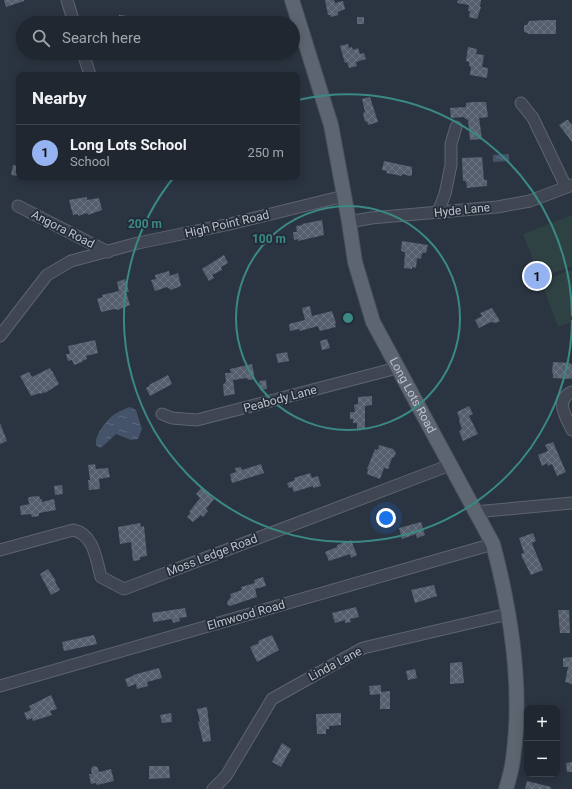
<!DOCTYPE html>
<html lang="en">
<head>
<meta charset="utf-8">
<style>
	:root { --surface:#202731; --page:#2d333d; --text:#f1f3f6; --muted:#a2a5ab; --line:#3d444d; --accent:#95b2f1 }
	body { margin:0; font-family:Roboto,sans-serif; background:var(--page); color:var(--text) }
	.controls { position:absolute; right:12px; bottom:12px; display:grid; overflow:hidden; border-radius:8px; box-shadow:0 2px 10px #0003 }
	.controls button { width:36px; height:36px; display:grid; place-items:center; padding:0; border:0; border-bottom:1px solid var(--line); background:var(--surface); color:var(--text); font:20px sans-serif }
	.you { position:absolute; left:386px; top:518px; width:14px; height:14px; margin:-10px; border:3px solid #fff; border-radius:50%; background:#1a73e8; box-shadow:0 0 0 6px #1a73e833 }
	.badge { display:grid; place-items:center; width:26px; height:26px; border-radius:50%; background:var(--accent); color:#111; font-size:13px; font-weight:700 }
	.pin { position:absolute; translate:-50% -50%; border:2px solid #fff; box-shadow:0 1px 4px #0006 }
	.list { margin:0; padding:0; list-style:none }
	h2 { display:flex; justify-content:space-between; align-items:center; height:52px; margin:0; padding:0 16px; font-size:17px }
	h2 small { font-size:13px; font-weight:400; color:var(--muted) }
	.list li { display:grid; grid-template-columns:26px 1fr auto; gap:12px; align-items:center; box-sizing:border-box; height:56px; padding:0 16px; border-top:1px solid var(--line) }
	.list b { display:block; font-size:15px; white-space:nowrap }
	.list p { margin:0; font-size:13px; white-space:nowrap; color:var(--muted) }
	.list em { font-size:13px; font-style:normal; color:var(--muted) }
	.icon { flex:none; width:22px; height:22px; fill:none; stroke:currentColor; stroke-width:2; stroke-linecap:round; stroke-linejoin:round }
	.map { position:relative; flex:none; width:572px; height:789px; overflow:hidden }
	.search { position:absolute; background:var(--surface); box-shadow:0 2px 10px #0003; left:16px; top:16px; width:284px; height:44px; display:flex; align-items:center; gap:10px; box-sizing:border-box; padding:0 14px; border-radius:22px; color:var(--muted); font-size:15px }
	.panel { position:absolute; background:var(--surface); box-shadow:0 2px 10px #0003; left:16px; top:72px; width:284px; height:108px; border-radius:8px }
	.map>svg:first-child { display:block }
	.green { fill:#2e4143 }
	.water { fill:url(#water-ripples) }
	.building { fill:url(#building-cross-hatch) }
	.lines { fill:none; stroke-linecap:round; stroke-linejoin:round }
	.minor-casing { stroke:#5d646f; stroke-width:13 }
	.major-casing { stroke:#484f5b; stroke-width:16 }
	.minor { stroke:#3f4651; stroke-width:11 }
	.major { stroke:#5d6571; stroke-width:14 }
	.ring { fill:none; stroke:#3a8985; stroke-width:2 }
	.labels { text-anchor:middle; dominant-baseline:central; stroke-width:3.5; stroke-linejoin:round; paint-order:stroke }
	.street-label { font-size:12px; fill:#bcc1cb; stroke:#232b37 }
	.centre { fill:#3a8985; stroke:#232b37; stroke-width:2 }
	.ring-label { font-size:12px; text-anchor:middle; font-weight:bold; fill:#3a8985; stroke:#232b37; stroke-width:3.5; stroke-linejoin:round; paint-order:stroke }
</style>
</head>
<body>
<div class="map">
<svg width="572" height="789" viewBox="0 0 572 789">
	<defs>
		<pattern id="water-ripples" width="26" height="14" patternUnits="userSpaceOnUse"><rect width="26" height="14" fill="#45536a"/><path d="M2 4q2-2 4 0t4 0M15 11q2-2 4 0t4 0" fill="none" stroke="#5e6a7e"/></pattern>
		<pattern id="building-cross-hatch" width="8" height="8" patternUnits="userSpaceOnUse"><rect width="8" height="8" fill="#565f6e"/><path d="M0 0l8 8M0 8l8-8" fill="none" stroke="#6c7481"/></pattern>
	</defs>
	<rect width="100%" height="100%" fill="#2b3441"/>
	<g class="green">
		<polygon points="572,215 572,266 540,278 523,234"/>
		<polygon points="572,270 572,322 558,327 541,281"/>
	</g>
	<g class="water">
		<polygon points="509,154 509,161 493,162 493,155"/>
		<path d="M 130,407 L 136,410 L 142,429 L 138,439 L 131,440 L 116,434 L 102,447 L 100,448 L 97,446 C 92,438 107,419 115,414 C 119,411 125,409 130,407 Z"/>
	</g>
	<g class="building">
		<polygon points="4,0 24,0 24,1 6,7"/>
		<polygon points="325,0 334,0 335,3 343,1 345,9 338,12 338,15 331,17 330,15 328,15"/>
		<polygon points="458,0 481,0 480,7 481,7 477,19 469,17 470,11 468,11 469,5 457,3"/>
		<polygon points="119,15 128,16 127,23 118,23"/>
		<rect x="357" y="17" width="7" height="7"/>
		<polygon points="546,20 556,20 556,34 528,34 528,33 524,32 524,25 527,25 529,21"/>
		<polygon points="348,44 349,48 352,47 353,50 358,48 360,54 364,53 366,59 356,62 357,66 349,68 347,62 345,63 340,46"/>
		<polygon points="468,47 477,49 476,54 484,55 482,67 488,68 487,78 470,75 471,67 469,66 469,62 466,61"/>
		<polygon points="370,97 378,122 368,125 367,121 365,122 363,113 365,112 362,99"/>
		<polygon points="473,102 486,102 488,117 479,118 482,139 470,140 468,120 463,117 451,118 450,108 466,107 466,103"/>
		<polygon points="567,120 568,120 572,125 572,142 559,125"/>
		<polygon points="482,157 484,180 487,180 487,186 467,188 466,181 463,181 462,158"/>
		<polygon points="384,161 412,167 412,175 410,176 402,174 402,176 386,173 387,171 382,170"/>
		<polygon points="13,165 19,166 19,176 11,175"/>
		<polygon points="87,197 87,200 99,198 102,210 88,215 87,213 78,216 78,214 73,215 69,200"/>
		<polygon points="322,220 324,235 298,241 298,239 294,240 293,232 297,232 296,226 303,225 302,224"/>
		<polygon points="402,241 428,245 426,253 422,253 421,259 417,258 416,268 412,267 412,269 404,268 405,252 401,251"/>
		<polygon points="224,255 228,263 221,267 222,270 212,275 214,278 209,281 202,269"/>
		<polygon points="169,271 170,276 178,273 181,286 171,290 167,287 155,291 151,280 156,279 155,275"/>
		<polygon points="125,279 129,292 126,292 130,305 118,310 115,309 101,312 97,299 103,297 102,295 119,291 117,282"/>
		<polygon points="310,306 312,316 332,311 336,323 335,324 336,327 320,331 318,326 300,331 299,329 290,331 289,324 305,320 302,308"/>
		<polygon points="492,308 500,321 496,323 491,322 479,328 475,320 482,316 480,313"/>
		<polygon points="327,339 330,348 322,350 320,341"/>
		<polygon points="95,340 98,353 86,356 87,359 82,361 82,362 74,365 72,360 68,361 66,354 70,354 68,346"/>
		<polygon points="287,352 289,361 278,363 276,354"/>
		<polygon points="553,362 570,363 572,365 572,379 569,378 569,379 553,378 553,373 552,373"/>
		<polygon points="252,364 255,379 248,380 247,378 233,380 235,394 224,396 223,385 226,382 225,373 231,373 230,369"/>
		<polygon points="50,368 51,371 52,371 59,384 45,393 44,392 41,394 40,393 31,396 20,376 29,372 32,377"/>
		<polygon points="168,375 172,384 150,396 146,388 150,386 149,385"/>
		<polygon points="266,380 267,389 260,390 259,381"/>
		<polygon points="372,396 372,405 365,406 365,429 357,429 357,423 353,423 353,419 350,419 350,412 355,412 354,405 358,404 358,397"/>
		<polygon points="469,406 473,414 469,416 478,434 463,441 459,431 462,429 459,421 460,420 457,412"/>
		<polygon points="0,423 7,441 0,444"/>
		<polygon points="553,442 566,472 557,476 552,464 548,466 547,463 542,466 538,455 548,451 545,445"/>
		<polygon points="379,445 393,449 396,453 394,457 392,458 388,469 384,468 380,479 367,474 368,470 367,469 375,449 378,450"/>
		<polygon points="95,464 96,469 108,468 110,477 99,479 100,489 89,490 88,480 90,480 88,465"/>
		<polygon points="261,464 264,473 232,483 230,474 236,472 235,468 241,467 242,470"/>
		<polygon points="310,473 312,478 318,476 321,486 313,488 313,486 294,492 292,487 289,488 287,483 295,480 294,478"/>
		<polygon points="62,485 63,494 55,495 54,486"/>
		<polygon points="202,487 214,499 206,509 208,511 203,517 201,515 193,522 187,517 191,513 189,512 200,498 196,494"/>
		<polygon points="38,496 40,497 40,499 42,499 42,502 54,499 56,510 39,513 39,516 32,517 31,514 21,515 20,506 29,504 28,498 29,497"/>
		<polygon points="421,522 425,535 417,538 416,534 402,539 399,528"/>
		<polygon points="140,523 141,527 144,526 147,556 140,557 140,560 133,561 131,542 120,544 118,527"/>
		<polygon points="533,533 536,541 532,543 533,546 543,570 531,575 522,557 521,554 524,553 519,538"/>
		<polygon points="351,540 357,555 351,558 350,554 329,561 325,552 337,547 337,545"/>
		<polygon points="48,569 56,581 55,582 60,590 51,595 40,574"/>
		<polygon points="263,577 266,586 255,589 257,597 230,606 228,605 227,602 231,597 230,594 242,590 241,587 255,583 254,580"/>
		<polygon points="434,585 437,596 415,603 411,590"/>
		<polygon points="356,607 359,617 350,619 351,622 345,623 345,620 335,623 332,613"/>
		<polygon points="185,608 187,617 179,618 180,621 173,623 172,619 153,622 152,613"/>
		<polygon points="558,610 569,610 570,633 560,633"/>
		<polygon points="94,635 97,644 64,651 62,642"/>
		<polygon points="272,635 279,650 257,662 250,647 259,643 258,641"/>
		<polygon points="572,657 572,684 565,682 568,667 563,667 563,658"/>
		<polygon points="462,662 464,683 450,684 450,663"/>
		<polygon points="159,668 162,678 147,682 148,686 137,689 136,684 128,687 125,679 133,676 133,675"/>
		<polygon points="415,669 417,678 408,680 406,671"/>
		<polygon points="381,685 381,692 390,691 390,709 380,709 380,694 370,695 369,686"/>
		<polygon points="51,695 57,709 50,711 52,715 33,721 32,718 27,720 24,713 31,710 29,706"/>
		<polygon points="207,707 211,741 203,742 198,722 200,721 197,709"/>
		<polygon points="171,713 172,722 162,723 160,715"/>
		<polygon points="341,713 341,725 329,726 329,729 326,729 326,734 317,734 316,714"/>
		<polygon points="282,743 291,749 281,767 272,762"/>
		<polygon points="572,762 572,772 567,772 566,763"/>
		<polygon points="95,766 98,768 99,772 111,769 114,781 97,785 96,783 91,784 89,774 92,774 91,769 92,767"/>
		<polygon points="149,766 169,766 170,778 149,779"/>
		<polygon points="527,781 551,787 551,789 525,789"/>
	</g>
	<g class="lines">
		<g class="minor-casing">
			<g id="minor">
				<polyline points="67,0 74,23"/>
				<polyline points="83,53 90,75"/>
				<polyline points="521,103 533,118 566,187"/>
				<polyline points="18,206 108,252"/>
				<polyline points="438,212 445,194 451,165 451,144 456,127"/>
				<polyline points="349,222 371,218 497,207 530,201 572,185"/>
				<polyline points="0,336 47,275 71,261 138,243 230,224 344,196"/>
				<path d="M 572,392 C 554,400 566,417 572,430"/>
				<polyline points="162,414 172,418 197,420 397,368"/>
				<polyline points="474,512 572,503"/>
				<path d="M 0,550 L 73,530 C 94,534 96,559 101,577 L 124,589 L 450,465"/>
				<polyline points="0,686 493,544"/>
				<polyline points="213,789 226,776 272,699 363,648 508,614"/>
			</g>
		</g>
		<g class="major-casing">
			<g id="major">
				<path id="s1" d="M 292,0 L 331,125 L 349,222 L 355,262 L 373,322 L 493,544 C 511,612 523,689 513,759 C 512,769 509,779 506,789"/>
			</g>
		</g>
		<use href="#minor" class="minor"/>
		<use href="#major" class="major"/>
	</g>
	<g class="ring">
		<circle cx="348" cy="318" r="112"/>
		<path d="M572 320A224 224 0 1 1 174 177M298 100A224 224 0 0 1 572 316"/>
	</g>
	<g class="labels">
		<g class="street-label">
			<text transform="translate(462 210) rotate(-6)">Hyde Lane</text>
			<text transform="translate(227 224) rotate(-13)">High Point Road</text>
			<text transform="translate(63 229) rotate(27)">Angora Road</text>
			<text stroke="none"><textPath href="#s1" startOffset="416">Long Lots Road</textPath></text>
			<text transform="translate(280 399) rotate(-15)">Peabody Lane</text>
			<text transform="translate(212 555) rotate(-21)">Moss Ledge Road</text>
			<text transform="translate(246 615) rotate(-16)">Elmwood Road</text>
			<text transform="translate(335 664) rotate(-28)">Linda Lane</text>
		</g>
	</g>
	<circle cx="348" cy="318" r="6" class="centre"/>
	<g class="ring-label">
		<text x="145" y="228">200 m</text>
		<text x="269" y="243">100 m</text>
	</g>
</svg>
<div class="controls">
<button>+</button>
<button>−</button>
</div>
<div class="you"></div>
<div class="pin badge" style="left:537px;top:276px">1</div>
<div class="search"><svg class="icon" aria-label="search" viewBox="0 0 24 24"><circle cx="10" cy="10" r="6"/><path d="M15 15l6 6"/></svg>Search here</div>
<section class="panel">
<h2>Nearby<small></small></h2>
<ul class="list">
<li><span class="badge">1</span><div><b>Long Lots School</b><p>School</p></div><em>250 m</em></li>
</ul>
</section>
</div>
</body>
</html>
